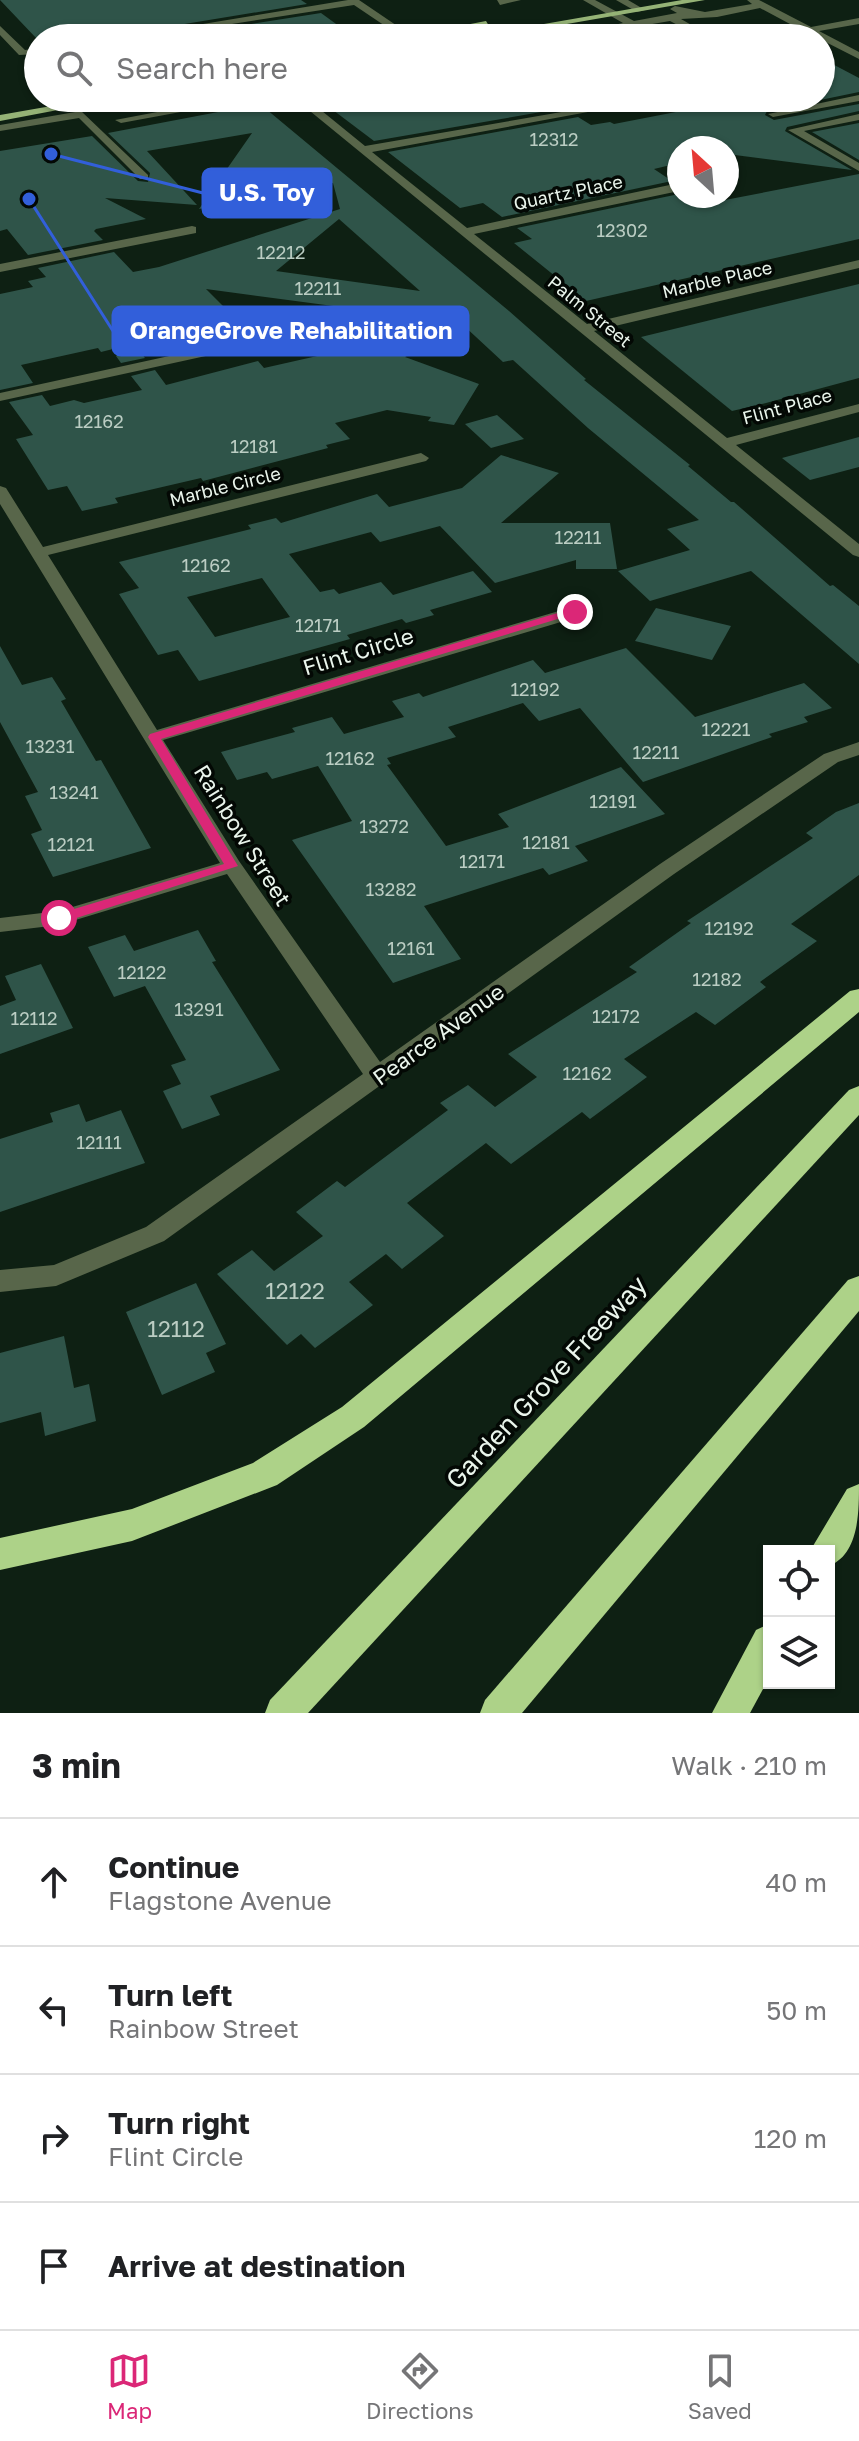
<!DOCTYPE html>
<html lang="en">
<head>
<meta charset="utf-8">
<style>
	:root { --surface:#fff; --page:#f6f6f6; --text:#202124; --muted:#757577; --line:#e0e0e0; --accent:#db2777 }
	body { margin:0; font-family:"Golos Text",sans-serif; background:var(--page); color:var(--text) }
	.controls { position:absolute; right:24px; bottom:24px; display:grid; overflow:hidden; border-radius:0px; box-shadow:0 2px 6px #0004 }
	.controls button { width:72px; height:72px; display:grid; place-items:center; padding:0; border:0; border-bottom:2px solid var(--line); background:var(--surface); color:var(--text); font:40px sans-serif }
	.compass { position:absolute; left:667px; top:136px; width:72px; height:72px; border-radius:50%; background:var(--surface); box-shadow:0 2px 6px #0004; rotate:334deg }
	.stop { position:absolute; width:24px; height:24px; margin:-18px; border:6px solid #db2777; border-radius:50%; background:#fff }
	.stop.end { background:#db2777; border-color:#fff; box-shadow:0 2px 8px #0008 }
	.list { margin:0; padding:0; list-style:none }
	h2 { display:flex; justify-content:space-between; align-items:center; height:104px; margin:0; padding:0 32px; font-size:34px }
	h2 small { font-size:26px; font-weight:400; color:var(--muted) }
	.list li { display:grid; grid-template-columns:52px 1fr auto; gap:24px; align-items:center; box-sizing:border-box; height:128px; padding:0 32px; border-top:2px solid var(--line) }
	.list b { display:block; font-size:30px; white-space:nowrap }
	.list p { margin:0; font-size:26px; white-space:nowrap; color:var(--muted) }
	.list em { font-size:26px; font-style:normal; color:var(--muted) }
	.icon { flex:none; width:44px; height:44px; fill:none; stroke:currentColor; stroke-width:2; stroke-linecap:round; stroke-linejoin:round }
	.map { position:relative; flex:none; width:859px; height:1713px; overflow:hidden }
	.search { position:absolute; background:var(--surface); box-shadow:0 2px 6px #0004; left:24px; right:24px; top:24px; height:88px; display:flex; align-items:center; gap:20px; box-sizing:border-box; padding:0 28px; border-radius:44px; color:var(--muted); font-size:30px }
	.sheet { height:616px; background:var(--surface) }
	nav { display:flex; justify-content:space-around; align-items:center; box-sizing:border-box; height:112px; border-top:2px solid var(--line); background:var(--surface); font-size:22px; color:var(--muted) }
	nav a { display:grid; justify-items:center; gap:4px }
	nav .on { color:var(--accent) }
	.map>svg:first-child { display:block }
	.building { fill:#2f5449; fill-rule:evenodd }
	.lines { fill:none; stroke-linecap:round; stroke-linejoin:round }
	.minor { fill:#58664a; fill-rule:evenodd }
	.major { fill:#95b376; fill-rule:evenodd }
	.highway { fill:#add288; fill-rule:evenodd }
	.route { fill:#db2777 }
	.labels { text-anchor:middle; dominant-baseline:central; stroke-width:7; stroke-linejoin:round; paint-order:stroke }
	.number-label { font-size:18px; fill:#bbcdc3 }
	.far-street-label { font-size:18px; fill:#eaf5ec; stroke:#030804 }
	.street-label { font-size:22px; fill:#eaf5ec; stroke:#030804 }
	.near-number-label { font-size:22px; fill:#bbcdc3 }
	.near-street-label { font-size:26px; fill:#eaf5ec; stroke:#030804 }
	.leader { fill:none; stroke:#325fda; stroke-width:3 }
	.callout-dot { fill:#325fda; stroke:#030804; stroke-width:3 }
	.callout { fill:#325fda; stroke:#325fda; stroke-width:3 }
	.callout-label { font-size:24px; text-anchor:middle; font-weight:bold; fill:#fff }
</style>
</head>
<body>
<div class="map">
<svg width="859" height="1713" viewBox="0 0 859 1713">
	<rect width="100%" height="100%" fill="#0e2013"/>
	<g class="building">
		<polygon points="0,0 301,0 307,4 118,35 115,38 102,38 101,29 37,39"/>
		<polygon points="321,13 343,29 281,38 162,38"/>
		<polygon points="821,58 859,78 859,92 767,111 765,115 774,120 859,104 859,111 787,127 785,131 852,170 727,154 727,148 679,148 679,163 654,169 672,181 502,217 483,203 460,208 388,152 578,117 591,125 610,122 614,124 681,111 661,98 821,98"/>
		<polygon points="317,98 548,98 564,108 374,141"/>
		<path d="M 260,104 L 509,311 L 586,379 L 584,380 L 690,465 L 688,466 L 731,502 L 734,502 L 830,586 L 833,585 L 859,606 L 859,664 L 751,571 L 650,601 L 618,571 L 690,550 L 667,529 L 699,520 L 588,428 L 513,360 L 503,362 L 462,324 L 405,357 L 479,384 L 454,425 L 428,421 L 431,417 L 387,410 L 335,423 L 350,439 L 326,445 L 328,448 L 203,481 L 201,478 L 115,498 L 118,503 L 82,511 L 67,486 L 48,490 L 16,439 L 33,435 L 9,402 L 42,395 L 50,406 L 74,400 L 84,403 L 142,390 L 131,376 L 155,370 L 166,385 L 258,361 L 264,368 L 335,352 L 401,315 L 206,289 L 236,319 L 133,343 L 145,358 L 121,363 L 116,356 L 129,345 L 101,352 L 98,348 L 21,365 L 33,383 L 0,390 L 0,294 L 33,287 L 28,281 L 46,277 L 38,268 L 114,252 L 133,272 L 159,267 L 340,209 L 333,183 L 199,209 L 252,133 L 147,151 L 197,205 L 105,198 L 146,219 L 96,229 L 94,231 L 103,240 L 28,255 L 7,229 L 0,231 L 0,151 L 92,136 L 138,181 L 148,182 L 150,173 L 108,133 ZM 339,219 L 420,291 L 276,271 Z"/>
		<polygon points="859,123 859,160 812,132"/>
		<polygon points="859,174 859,239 586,301 514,243 532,239 517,228 679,194 692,196 704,204"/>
		<polygon points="859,284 859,378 766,403 732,411 641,337"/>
		<polygon points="497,415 524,439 491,448 465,424"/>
		<polygon points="859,437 859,467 810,480 782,458"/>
		<path d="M 501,455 L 559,473 L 501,523 L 610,523 L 617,569 L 576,569 L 576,560 L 495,583 L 440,526 L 380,542 L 371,532 L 289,554 L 320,592 L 334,589 L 339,594 L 381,582 L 393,595 L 473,571 L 492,592 L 430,610 L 434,615 L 406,623 L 402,619 L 347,635 L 350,639 L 199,681 L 178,650 L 158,655 L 119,594 L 139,588 L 119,562 L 251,529 L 248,525 L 276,518 L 281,523 L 377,494 L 389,507 L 462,488 ZM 262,578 L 290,617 L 215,637 L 187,597 Z"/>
		<polygon points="656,608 731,626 712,660 635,641"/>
		<polygon points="0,646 22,685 52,677 66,699 61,701 96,761 101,760 151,848 53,877 31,834 42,830 25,796 38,792 0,722"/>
		<polygon points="626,648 695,717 804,683 832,708 804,717 808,722 769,734 772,737 643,782 580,708 539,721 523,703 448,727 456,737 387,758 391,764 387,765 446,846 509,827 498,814 621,767 665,814 575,846 588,861 549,875 543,868 424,906 461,959 393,983 292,840 352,821 318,766 272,779 267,772 237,780 221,752 295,732 292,728 332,717 344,734 404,717 392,701 419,693 423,697 533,660 545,673"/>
		<polygon points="859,803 859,875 791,924 817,941 760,982 766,987 715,1025 696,1012 624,1059 647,1077 590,1119 582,1112 511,1164 486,1143 407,1203 444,1236 402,1269 386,1254 349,1282 373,1305 315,1348 301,1334 287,1345 217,1274 252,1250 274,1271 323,1236 296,1212 337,1181 345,1187 448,1110 440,1103 468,1085 495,1107 537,1077 508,1054 637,972 629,967 691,923 687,921 813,838 806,833 836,812"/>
		<polygon points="198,930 216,961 212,962 280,1070 210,1096 220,1115 182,1129 163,1091 181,1084 171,1065 186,1060 145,986 114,997 88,947 125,935 134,951"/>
		<polygon points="41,964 73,1028 0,1054 0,1006 16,1000 5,976"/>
		<polygon points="79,1104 86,1122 121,1110 145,1163 0,1212 0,1139 53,1122 50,1113"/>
		<polygon points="196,1283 226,1344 206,1353 215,1372 162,1395 126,1312"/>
		<polygon points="64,1336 74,1388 89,1384 96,1421 45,1436 41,1412 0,1423 0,1353"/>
	</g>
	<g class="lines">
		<g class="minor">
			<polygon points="348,0 359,0 415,38 403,38 354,5 142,38 118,38"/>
			<polygon points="497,0 521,0 500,5"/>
			<polygon points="583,0 595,0 634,21 677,13 670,9 675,6 705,12 752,4 747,0 759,0 811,27 859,18 859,24 819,31 859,52 859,59 798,28 744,38 722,38 790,24 760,8 717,17 681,19 714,38 702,38 670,21 623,29 627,33 611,38 589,38 612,32 609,26 623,23"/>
			<polygon points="616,0 628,0 645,10 637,12"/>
			<polygon points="540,24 548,24 570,38 558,38 540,28"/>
			<polygon points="0,26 25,50 38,48 38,54 19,55 0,35"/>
			<polygon points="859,95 859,101 773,117 768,114"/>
			<polygon points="164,98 175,98 186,111 121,123 115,120 173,109"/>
			<polygon points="294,98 306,98 365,146 619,102 620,104 615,107 372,152 467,228 679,183 679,191 474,234 587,324 859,260 859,268 594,331 727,438 859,404 859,412 736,445 859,544 859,557 853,555"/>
			<polygon points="81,111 148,175 148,179 140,179 79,118 0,131 0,125"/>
			<polygon points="859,114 859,120 804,131 859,163 859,171 788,130"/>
			<polygon points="727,173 734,175 736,177 727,181"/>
			<polygon points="192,226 196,227 196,233 0,272 0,264"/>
			<polygon points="297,328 302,329 302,335 0,401 0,393"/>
			<polygon points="421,453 429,458 426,461 48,555 157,730 569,608 575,607 584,612 581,616 163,740 239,861 380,1062 660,864 824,754 859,742 859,755 838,762 674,874 164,1241 56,1286 0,1292 0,1270 54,1265 146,1227 363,1074 227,874 59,925 0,932 0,918 59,911 220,863 0,504 0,486 6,488 43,547"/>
		</g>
		<g class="major">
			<polygon points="682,0 705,0 487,38 464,38"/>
			<polygon points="486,21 489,26 421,38 398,38"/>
			<polygon points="97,98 121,98 0,121 0,115"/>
		</g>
		<g class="highway">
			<polygon points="859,989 859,1012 364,1427 277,1485 132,1541 0,1570 0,1538 132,1509 253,1463 342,1407 850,991"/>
			<polygon points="859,1086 859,1115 308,1713 265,1713 270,1700 849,1090"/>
			<polygon points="859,1276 859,1311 522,1713 480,1713 485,1700 848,1280"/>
			<path d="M 859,1484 C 859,1513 859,1554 829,1566 L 829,1551 L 810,1551 L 847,1489 Z"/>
			<polygon points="769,1624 769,1678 750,1713 712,1713 756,1630"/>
		</g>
	</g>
	<polygon class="route" points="571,609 581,612 161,739 238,866 64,922 54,922 54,915 224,864 148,737 150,734"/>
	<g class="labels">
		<g class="number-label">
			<text x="554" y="139">12312</text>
			<text x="622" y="230">12302</text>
			<text x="281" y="252">12212</text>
			<text x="318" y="288">12211</text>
			<text x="99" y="421">12162</text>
			<text x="254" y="446">12181</text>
			<text x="578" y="537">12211</text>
			<text x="206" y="565">12162</text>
			<text x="318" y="625">12171</text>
			<text x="535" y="689">12192</text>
			<text x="726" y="729">12221</text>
			<text x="50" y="746">13231</text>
			<text x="656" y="752">12211</text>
			<text x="350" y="758">12162</text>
			<text x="74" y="792">13241</text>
			<text x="613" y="801">12191</text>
			<text x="384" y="826">13272</text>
			<text x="546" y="842">12181</text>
			<text x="71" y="844">12121</text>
			<text x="482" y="861">12171</text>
			<text x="391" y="889">13282</text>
			<text x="729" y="928">12192</text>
			<text x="411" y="948">12161</text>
			<text x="142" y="972">12122</text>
			<text x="717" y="979">12182</text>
			<text x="199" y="1009">13291</text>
			<text x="616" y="1016">12172</text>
			<text x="34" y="1018">12112</text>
			<text x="587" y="1073">12162</text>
			<text x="99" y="1142">12111</text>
		</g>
		<g class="far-street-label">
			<text transform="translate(568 192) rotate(-12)">Quartz Place</text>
			<text transform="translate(717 279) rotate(-13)">Marble Place</text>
			<text transform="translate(590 311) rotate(39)">Palm Street</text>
			<text transform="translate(787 406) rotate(-15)">Flint Place</text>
			<text transform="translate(225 486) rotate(-14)">Marble Circle</text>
		</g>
		<g class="street-label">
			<text transform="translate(358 651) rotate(-17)">Flint Circle</text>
			<text transform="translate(243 835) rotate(58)">Rainbow Street</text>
			<text transform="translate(438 1034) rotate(-36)">Pearce Avenue</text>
		</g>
		<g class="near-number-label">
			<text x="295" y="1290">12122</text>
			<text x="176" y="1328">12112</text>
		</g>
		<g class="near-street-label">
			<text transform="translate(546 1382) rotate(-47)">Garden Grove Freeway</text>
		</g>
	</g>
	<path class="leader" d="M51 154L203 193M29 199L113 331"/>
	<g class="callout-dot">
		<circle cx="51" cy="154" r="8"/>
		<circle cx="29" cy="199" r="8"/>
	</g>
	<g class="callout">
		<rect x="203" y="169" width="128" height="48" rx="8"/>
		<rect x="113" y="307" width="355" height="48" rx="8"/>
	</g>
	<g class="callout-label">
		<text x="267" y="201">U.S. Toy</text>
		<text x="291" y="339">OrangeGrove Rehabilitation</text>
	</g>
</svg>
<div class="controls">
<button><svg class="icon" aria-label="locate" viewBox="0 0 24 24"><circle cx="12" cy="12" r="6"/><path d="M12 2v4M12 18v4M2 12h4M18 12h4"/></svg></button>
<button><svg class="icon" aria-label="layers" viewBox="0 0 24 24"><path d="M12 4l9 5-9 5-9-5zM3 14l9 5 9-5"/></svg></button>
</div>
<svg class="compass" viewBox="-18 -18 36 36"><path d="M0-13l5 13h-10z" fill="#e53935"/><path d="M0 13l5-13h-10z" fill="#757577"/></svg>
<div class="stop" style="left:59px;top:918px"></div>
<div class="stop end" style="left:575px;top:612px"></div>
<div class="search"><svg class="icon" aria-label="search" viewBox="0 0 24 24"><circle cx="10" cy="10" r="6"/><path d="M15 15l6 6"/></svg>Search here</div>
</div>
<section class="sheet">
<h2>3 min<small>Walk · 210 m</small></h2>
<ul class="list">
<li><svg class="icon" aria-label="ahead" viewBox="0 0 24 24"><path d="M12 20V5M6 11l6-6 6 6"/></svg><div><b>Continue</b><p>Flagstone Avenue</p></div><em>40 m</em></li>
<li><svg class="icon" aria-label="left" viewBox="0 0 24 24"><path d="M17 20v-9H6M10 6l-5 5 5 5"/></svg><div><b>Turn left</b><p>Rainbow Street</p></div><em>50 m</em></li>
<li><svg class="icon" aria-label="right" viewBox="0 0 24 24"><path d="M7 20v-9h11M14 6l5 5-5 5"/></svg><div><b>Turn right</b><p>Flint Circle</p></div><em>120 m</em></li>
<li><svg class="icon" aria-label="arrive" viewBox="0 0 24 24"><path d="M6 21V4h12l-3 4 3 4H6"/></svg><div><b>Arrive at destination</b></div></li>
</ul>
</section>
<nav>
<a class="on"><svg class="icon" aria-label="map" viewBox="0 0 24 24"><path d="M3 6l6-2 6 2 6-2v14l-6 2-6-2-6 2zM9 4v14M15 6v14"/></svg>Map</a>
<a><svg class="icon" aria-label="directions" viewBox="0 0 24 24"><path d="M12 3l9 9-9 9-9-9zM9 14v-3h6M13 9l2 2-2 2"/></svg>Directions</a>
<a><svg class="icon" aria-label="saved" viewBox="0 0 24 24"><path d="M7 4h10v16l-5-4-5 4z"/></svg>Saved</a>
</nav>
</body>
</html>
